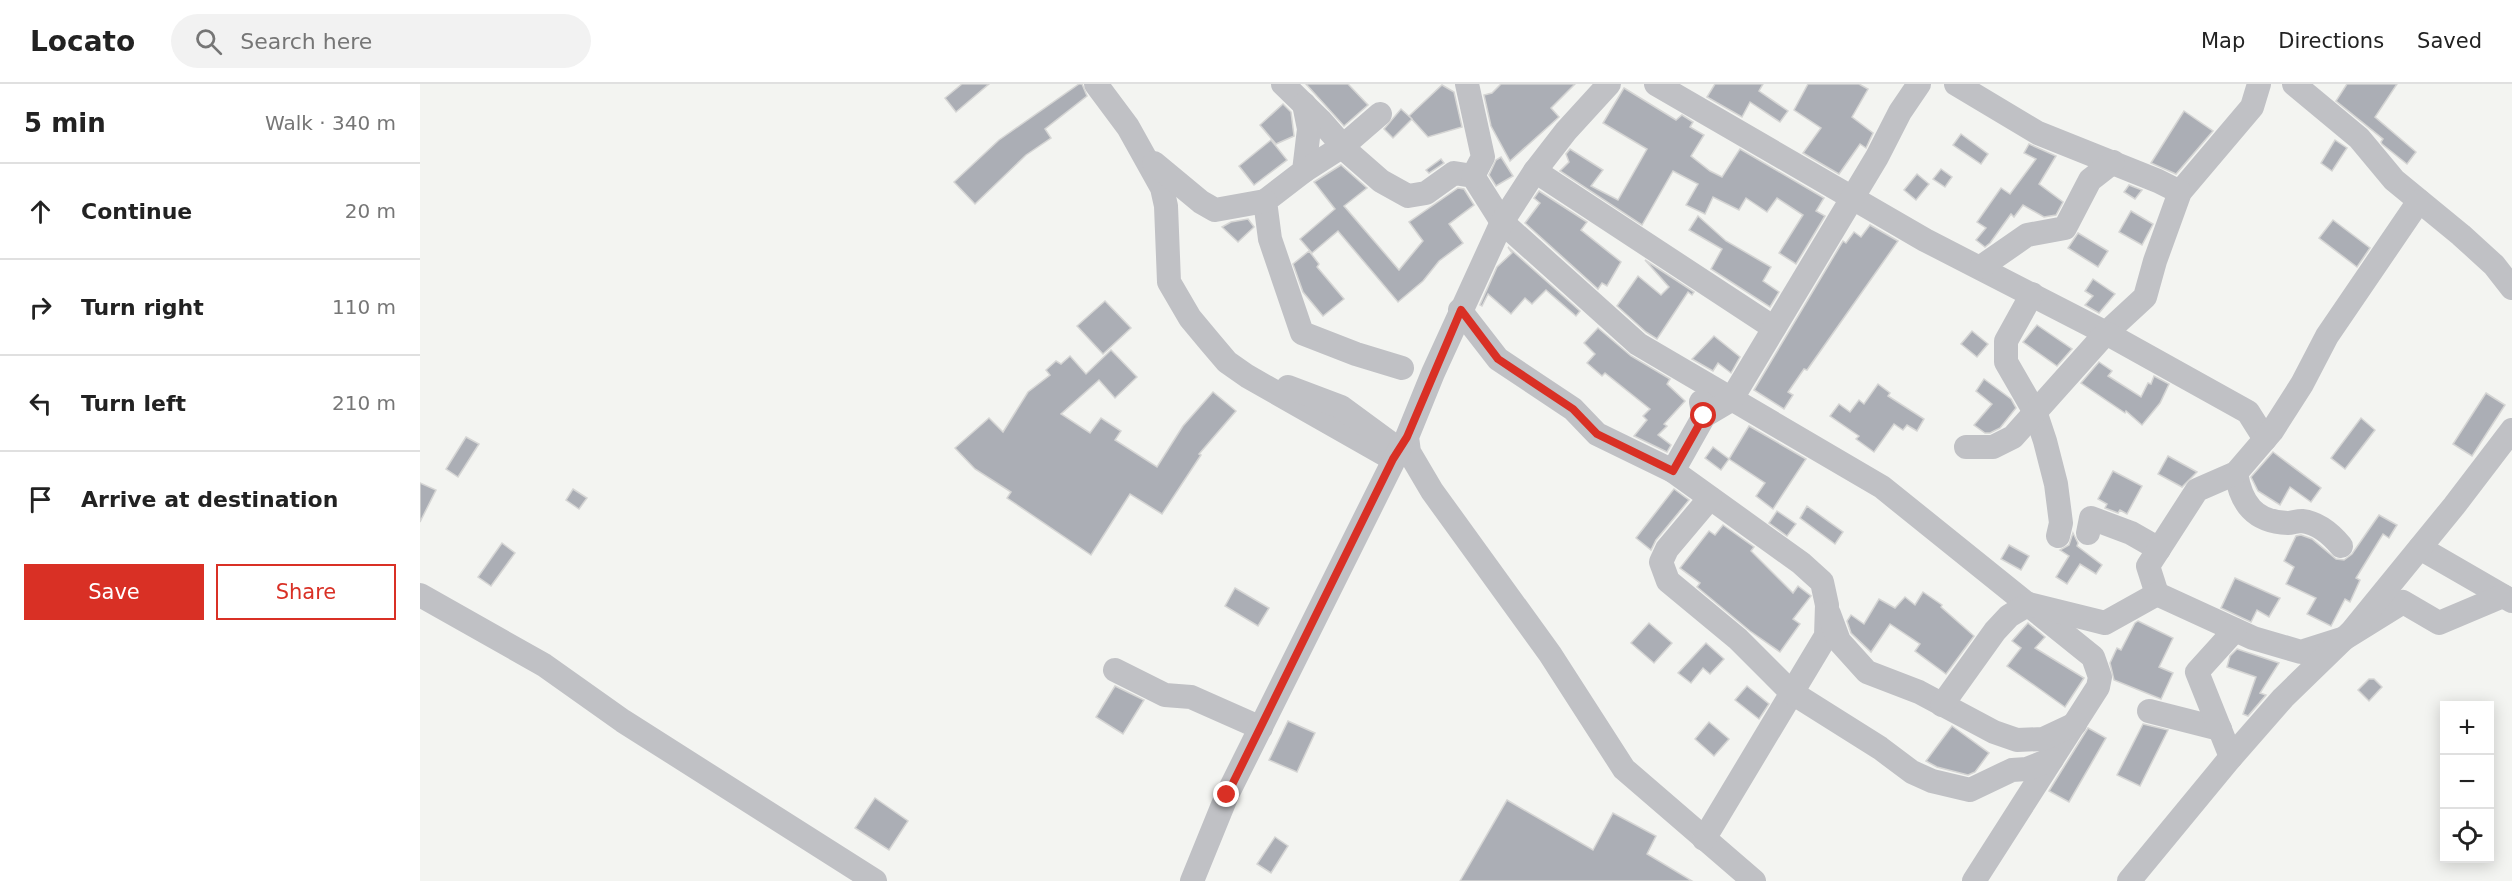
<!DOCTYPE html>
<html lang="en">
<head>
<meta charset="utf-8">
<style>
	:root { --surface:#fff; --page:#f2f2f2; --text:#222; --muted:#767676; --line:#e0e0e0; --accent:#d93025 }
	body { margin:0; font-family:"DejaVu Sans",sans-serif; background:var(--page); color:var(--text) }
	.controls { position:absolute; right:18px; bottom:18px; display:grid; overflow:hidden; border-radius:0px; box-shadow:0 3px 15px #0003 }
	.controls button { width:54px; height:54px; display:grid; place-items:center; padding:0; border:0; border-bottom:2px solid var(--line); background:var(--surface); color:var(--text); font:30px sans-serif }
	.stop { position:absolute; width:18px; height:18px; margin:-14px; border:4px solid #d93025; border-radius:50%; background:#fff }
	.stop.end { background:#d93025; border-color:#fff; box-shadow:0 2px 6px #0008 }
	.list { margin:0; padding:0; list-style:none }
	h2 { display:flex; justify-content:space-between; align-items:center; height:78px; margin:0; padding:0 24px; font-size:26px }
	h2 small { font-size:20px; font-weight:400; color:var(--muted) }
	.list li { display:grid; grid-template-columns:39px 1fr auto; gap:18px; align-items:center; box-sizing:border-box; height:96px; padding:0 24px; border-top:2px solid var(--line) }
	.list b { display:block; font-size:22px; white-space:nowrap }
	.list em { font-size:20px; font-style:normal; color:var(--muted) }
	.actions { display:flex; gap:12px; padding:18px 24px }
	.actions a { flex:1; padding:14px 0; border:2px solid var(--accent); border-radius:0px; text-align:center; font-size:21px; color:var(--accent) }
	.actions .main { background:var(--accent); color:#fff }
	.icon { flex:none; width:33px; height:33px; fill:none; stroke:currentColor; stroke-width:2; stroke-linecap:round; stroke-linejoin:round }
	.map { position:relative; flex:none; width:2092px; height:797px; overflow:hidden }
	header { display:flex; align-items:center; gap:36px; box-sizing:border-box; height:84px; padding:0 30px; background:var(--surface); border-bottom:2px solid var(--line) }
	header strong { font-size:28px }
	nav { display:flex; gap:33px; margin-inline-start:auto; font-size:21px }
	.search { width:420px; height:54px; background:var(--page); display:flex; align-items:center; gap:15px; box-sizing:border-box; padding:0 21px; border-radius:33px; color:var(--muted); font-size:22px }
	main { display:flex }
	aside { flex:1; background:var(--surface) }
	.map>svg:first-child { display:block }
	.building { fill:#abaeb5; stroke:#d5d5d4; stroke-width:1.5 }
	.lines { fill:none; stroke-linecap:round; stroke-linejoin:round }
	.minor { stroke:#c0c1c5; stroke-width:24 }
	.route { stroke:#d93025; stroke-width:8 }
</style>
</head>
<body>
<header>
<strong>Locato</strong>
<div class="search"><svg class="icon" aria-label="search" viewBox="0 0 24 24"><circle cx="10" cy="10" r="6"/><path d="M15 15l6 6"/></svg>Search here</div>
<nav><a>Map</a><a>Directions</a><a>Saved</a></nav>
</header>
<main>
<aside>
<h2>5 min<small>Walk · 340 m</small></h2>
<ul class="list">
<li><svg class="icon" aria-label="ahead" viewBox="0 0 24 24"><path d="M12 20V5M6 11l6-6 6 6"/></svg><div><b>Continue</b></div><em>20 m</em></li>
<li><svg class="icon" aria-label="right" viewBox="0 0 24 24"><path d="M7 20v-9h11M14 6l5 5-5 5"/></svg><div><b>Turn right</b></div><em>110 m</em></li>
<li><svg class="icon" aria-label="left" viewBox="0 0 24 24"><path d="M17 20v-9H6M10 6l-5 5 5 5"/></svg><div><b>Turn left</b></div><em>210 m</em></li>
<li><svg class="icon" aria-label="arrive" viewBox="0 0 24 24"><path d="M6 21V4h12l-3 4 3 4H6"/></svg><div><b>Arrive at destination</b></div></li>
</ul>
<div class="actions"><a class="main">Save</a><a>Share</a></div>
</aside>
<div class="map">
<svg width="2092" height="797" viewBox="0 0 2092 797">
	<rect width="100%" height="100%" fill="#f3f4f1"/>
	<g class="building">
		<polygon points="542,0 569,0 536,28 525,14"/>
		<polygon points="659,0 662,0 667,12 625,45 631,54 606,71 555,120 534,98 579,56"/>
		<polygon points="886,0 928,0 948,21 924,42"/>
		<polygon points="1081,0 1155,0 1131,24 1139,33 1090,77 1071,42 1064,11 1072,9"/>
		<polygon points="1295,0 1343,0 1339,7 1368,27 1360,38 1330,18 1322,33 1287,13"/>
		<polygon points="1388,0 1439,0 1448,5 1432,33 1453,49 1446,64 1440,60 1419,90 1383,69 1401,44 1374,26"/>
		<polygon points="1927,0 1977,0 1955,33 1996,68 1987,80 1962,60 1961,58 1963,55 1916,17"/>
		<polygon points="1022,1 1034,8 1042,43 1008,53 989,32"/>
		<polygon points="1204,4 1256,36 1262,31 1273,38 1270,43 1284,51 1271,72 1290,87 1302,93 1320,65 1404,114 1396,127 1405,132 1376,180 1359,169 1383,131 1357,114 1347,128 1326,114 1319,126 1293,113 1285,130 1266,121 1278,100 1253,87 1222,141 1140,87 1149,78 1146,70 1150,65 1183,86 1171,102 1198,116 1227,65 1183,39"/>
		<polygon points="863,20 871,28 874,52 856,60 840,41"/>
		<polygon points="981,25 992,35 973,54 964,45"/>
		<polygon points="1764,27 1793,47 1756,90 1731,79"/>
		<polygon points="1541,50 1568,70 1561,80 1533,61"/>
		<polygon points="851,56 867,76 834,101 819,82"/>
		<polygon points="1915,56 1927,64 1912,87 1901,79"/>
		<polygon points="1609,60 1636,72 1619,100 1643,118 1636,131 1624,133 1603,121 1594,133 1591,130 1570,159 1565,163 1556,156 1566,144 1557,138 1581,104 1590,110 1616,75 1604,69"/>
		<polygon points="1081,73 1093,92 1076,102 1069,91 1076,76"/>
		<polygon points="1021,75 1024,79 1009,89 1006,86"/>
		<polygon points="921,81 947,104 924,122 979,186 1003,157 989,138 1038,104 1044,105 1054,121 1029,140 1043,159 1019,177 1003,197 978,218 918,147 892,169 880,155 915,125 894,98"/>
		<polygon points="1521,85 1532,93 1525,103 1513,95"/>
		<polygon points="1497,90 1509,100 1496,116 1484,106"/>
		<polygon points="1709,101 1722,106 1715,115 1704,108"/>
		<polygon points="1119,107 1167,138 1161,146 1201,178 1187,202 1182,199 1178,205 1105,139 1120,119 1114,114"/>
		<polygon points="1711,127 1733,140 1722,161 1699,148"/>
		<polygon points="1278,132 1306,157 1351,183 1343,197 1359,208 1350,223 1291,185 1302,165 1269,146"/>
		<polygon points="828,135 834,143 818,158 802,143 811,138"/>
		<polygon points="1913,136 1950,164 1937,183 1899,154"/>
		<polygon points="1450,141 1478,157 1387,286 1384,285 1368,308 1373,311 1364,325 1334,306 1423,157 1426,159 1434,148 1441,153"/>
		<polygon points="1658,149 1688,167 1678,183 1648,164"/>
		<polygon points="1088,163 1160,227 1156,232 1126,206 1112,220 1105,214 1091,230 1068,210 1062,222 1060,221 1077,183 1092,169"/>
		<polygon points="889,167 899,180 897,183 924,215 903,232 883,208 873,180"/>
		<polygon points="1225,176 1274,208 1272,211 1268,208 1237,255 1226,248 1197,222 1218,192 1241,211 1249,203"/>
		<polygon points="1673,195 1695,210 1679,229 1665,221 1673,212 1665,207"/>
		<polygon points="685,217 711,244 683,270 657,242"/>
		<polygon points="1617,241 1652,265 1637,282 1603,258"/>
		<polygon points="1178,244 1211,272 1250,295 1247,300 1265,317 1244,340 1247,342 1238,351 1251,361 1247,368 1214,352 1227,336 1223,332 1230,325 1185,289 1182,292 1167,279 1175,270 1164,259"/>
		<polygon points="1552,247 1568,260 1557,273 1541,260"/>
		<polygon points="1294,252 1320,273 1311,289 1298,279 1293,287 1272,275"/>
		<polygon points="691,266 717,293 695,314 679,296 641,330 670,349 681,334 701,347 695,356 737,383 763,342 793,308 816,327 779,370 781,371 742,430 710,410 671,471 587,414 591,408 555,385 535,364 569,334 583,348 608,308 630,291 626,286 636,277 641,280 650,272 666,290"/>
		<polygon points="1679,278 1692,287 1688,292 1721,313 1728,299 1731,300 1734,292 1749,300 1740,319 1722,341 1706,327 1705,329 1661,299"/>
		<polygon points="1564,295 1591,315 1596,324 1580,344 1570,349 1565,349 1554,341 1572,320 1556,307"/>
		<polygon points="1458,300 1470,309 1468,312 1504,335 1497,347 1487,341 1483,346 1474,340 1454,368 1436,355 1439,352 1410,332 1419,320 1430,328 1439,316 1444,320"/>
		<polygon points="2066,309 2085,321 2052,372 2033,360"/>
		<polygon points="1941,334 1955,346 1925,385 1911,374"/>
		<polygon points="1329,342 1386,375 1353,425 1336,412 1345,399 1309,375"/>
		<polygon points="46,353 59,360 38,393 26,385"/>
		<polygon points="1293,363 1309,375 1301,386 1285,374"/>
		<polygon points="1853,368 1901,404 1891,418 1870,403 1860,421 1838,407 1831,393"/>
		<polygon points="1748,372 1777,388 1762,403 1738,390"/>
		<polygon points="1693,387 1722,402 1707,430 1700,426 1698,429 1685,424 1687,420 1678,415"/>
		<polygon points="0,399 16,406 0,438"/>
		<polygon points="153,405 167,414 159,425 146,416"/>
		<polygon points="1254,405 1269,416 1236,456 1231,466 1216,454"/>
		<polygon points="1387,422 1423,448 1415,460 1380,434"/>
		<polygon points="1357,427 1376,440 1367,452 1349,439"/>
		<polygon points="1959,431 1977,441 1969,454 1963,450 1936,494 1940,496 1930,518 1925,515 1911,542 1887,530 1896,514 1866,500 1874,483 1864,477 1876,452 1881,451 1892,455 1916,475 1924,476 1932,470"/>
		<polygon points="1303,441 1334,463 1331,467 1373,509 1378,502 1391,512 1373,535 1380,540 1360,568 1330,547 1277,503 1280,499 1260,484 1289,447 1295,451"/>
		<polygon points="1653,449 1658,459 1657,462 1682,481 1676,490 1660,480 1647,500 1636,493 1649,472 1640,466 1649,461"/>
		<polygon points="82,459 95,469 71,502 58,493"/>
		<polygon points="1589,461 1609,472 1601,486 1581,475"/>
		<polygon points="1815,494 1860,514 1849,533 1837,526 1831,538 1801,524"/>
		<polygon points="815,504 849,524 838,542 805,522"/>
		<polygon points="1503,508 1522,521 1521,523 1554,552 1526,590 1495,567 1500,560 1470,540 1451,568 1431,549 1427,537 1431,531 1444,540 1459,515 1475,524 1485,513 1495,521"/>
		<polygon points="1718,537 1753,554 1739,583 1753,589 1741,615 1694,596 1690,579 1697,564 1701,566 1715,539"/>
		<polygon points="1229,539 1252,559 1234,579 1211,559"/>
		<polygon points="1608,539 1625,553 1615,564 1664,594 1645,623 1587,582 1601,564 1592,557"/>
		<polygon points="1286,559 1304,575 1290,590 1283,584 1271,599 1258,589"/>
		<polygon points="1817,565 1859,579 1840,609 1846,611 1828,632 1823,630 1836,593 1807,583 1810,572"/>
		<polygon points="1949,595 1954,595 1962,603 1949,617 1938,606"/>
		<polygon points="695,602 724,616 703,650 676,633"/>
		<polygon points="1327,602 1349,620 1339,635 1315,616"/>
		<polygon points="868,637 895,649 877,688 849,676"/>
		<polygon points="1289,638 1309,655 1294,672 1275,655"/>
		<polygon points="1723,640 1748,646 1720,702 1697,691"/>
		<polygon points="1532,642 1569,669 1555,688 1548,691 1517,683 1506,677"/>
		<polygon points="1668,644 1686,654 1649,718 1629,707"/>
		<polygon points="455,714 488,737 469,766 435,744"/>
		<polygon points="1087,716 1173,766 1193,729 1236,752 1227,770 1272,797 1040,797"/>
		<polygon points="855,753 868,762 851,789 837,780"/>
	</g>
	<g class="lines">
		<g class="minor">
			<polyline points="676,0 708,43 742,104 746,122 749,198 770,234 790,258 807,278 827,292 973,375"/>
			<polyline points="863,0 900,36 929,69 961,97 988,112 1006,109 1034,89 1053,92 1082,138 1218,260 1462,403 1673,573 1680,593 1678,603 1554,797"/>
			<polyline points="1047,0 1063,73 1053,92"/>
			<polyline points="1189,0 1146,47 1115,87 1082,138 1013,289 987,353 989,368 1012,407 1130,570 1204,685 1334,797"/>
			<polyline points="1236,0 1505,156 1686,249 1725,213 1735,177 1760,108 1832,23 1839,0"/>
			<polyline points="1536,0 1618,49 1738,97 1760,108"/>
			<polyline points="1874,0 1939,54 1974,96 2041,151 2074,181 2092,204"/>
			<polyline points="884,20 889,45 884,87 845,117 850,155 882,249 936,270 982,284"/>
			<polyline points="734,79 781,118 795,126 845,117"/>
			<polyline points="884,87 923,62 960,30"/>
			<polyline points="1115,87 1354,244"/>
			<polyline points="1561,183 1607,151 1645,144 1670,96 1693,78"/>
			<polyline points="1612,210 1586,257 1586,278 1616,330 1625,357 1636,400 1641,439 1638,452"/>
			<polyline points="1040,226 1078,275 1153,325 1177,350 1253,387 1284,332 1281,318"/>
			<polyline points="868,303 921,323 970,359"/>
			<polyline points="1284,332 1311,316 1457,73 1480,28 1499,0"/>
			<polyline points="1546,363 1573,363 1593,353 1686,249 1828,328 1845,355"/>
			<polyline points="1253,387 1381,479 1402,498 1407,521 1406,552 1284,755"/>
			<path d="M 1816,389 C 1821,419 1834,438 1868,439 C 1872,439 1877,437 1882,437 C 1899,439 1911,450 1921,462"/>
			<polyline points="1290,414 1247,465 1241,478 1248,497 1318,555 1371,608 1460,664 1492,688 1512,697 1550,706 1592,686 1607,685 1632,675"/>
			<polyline points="1668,449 1671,434 1711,449 1739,465"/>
			<polyline points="2000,464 2092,517"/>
			<polyline points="1737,510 1728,482 1777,406 1816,389 1852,347 1882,300 1907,252 1999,117"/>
			<polyline points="0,511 124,581 203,637 455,797"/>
			<polyline points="1409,530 1419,557 1447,588 1499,608 1574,648 1597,656 1623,655 1655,640"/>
			<polyline points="695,586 745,611 771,613 841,644"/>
			<polyline points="1522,621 1575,547 1589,532 1609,520 1685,539 1737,510 1833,554 1881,568 1925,554 1983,518 2019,539 2083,512"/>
			<polyline points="1729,627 1800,645"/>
			<polyline points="1811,673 1777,588 1815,546"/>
			<polyline points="772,797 807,711 981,362"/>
			<polyline points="1709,797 1807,678 1863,614 1932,547 2034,422 2092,346"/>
		</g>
	</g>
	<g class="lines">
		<polyline class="route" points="807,711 973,375 987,353 1041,226 1078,275 1153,325 1177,350 1253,387 1284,332"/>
	</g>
</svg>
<div class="controls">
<button>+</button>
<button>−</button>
<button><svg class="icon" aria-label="locate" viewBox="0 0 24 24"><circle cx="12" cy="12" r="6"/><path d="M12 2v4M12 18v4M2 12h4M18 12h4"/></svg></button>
</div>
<div class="stop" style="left:1284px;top:332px"></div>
<div class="stop end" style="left:807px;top:711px"></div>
</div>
</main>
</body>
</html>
